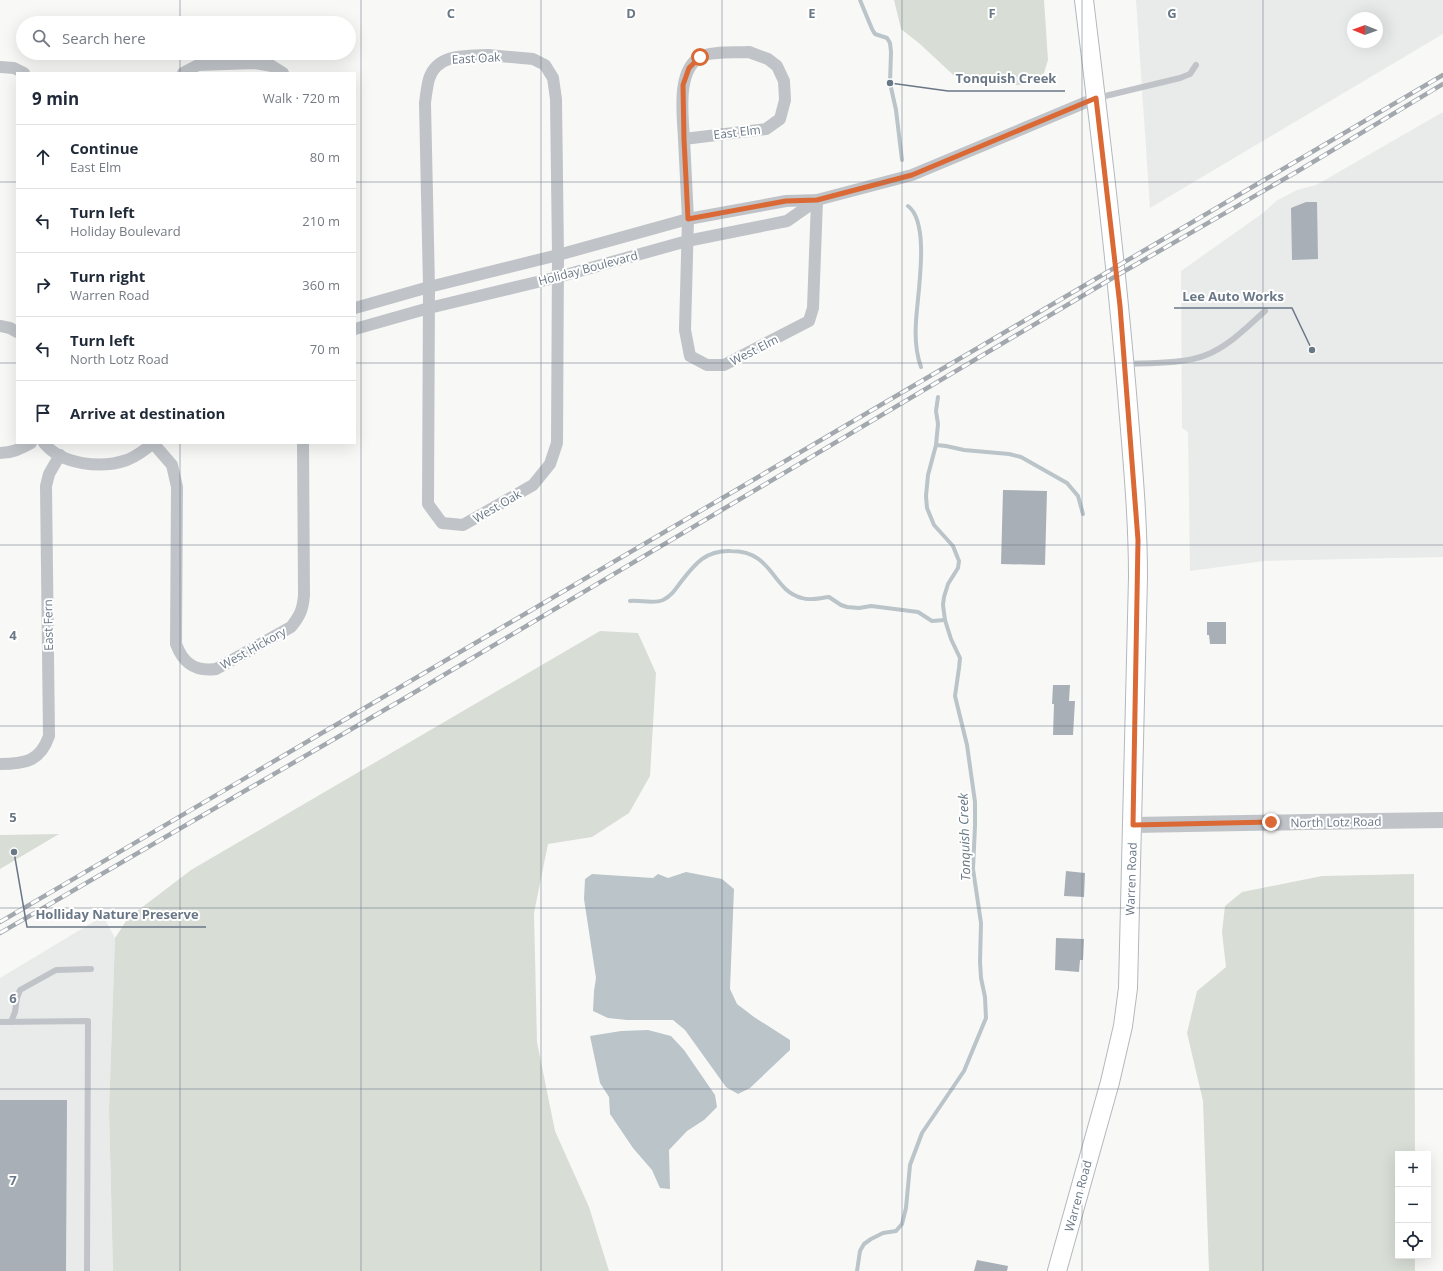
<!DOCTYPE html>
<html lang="en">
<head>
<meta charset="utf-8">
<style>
	:root { --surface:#fff; --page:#f2f2f3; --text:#1f2937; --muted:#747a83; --line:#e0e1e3 }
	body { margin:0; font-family:"Open Sans",sans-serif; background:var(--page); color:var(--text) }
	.controls { position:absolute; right:12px; bottom:12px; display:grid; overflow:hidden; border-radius:0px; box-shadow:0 4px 16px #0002 }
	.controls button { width:36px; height:36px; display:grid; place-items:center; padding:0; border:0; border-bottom:1px solid var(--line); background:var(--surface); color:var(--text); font:20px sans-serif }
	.compass { position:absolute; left:1347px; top:12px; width:36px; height:36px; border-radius:50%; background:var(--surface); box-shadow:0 4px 16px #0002; rotate:271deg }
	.stop { position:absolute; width:12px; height:12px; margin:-9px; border:3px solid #da6935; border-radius:50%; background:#fff }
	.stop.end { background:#da6935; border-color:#fff; box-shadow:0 1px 4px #0008 }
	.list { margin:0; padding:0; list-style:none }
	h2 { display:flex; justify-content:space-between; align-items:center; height:52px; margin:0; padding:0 16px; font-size:17px }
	h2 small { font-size:13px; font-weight:400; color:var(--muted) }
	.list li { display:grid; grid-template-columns:26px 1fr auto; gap:12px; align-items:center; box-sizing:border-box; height:64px; padding:0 16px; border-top:1px solid var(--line) }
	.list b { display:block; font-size:15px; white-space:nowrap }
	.list p { margin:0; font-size:13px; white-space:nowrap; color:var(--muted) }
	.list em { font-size:13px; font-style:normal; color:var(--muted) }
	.icon { flex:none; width:22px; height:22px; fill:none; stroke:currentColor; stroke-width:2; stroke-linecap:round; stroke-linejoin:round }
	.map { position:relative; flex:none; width:1443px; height:1271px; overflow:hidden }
	.search { position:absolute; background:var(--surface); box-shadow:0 4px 16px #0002; left:16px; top:16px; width:340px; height:44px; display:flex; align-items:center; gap:10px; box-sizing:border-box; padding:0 14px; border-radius:22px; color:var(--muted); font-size:15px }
	.panel { position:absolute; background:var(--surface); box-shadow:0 4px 16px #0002; left:16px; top:72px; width:340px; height:372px; border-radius:0px }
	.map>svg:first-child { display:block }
	.built { fill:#e9ebea; fill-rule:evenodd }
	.green { fill:#d8ddd6 }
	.water { fill:#bac4c9 }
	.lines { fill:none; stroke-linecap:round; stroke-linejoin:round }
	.stream { stroke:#bac4c9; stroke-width:4 }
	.building { fill:#a8afb7 }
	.secondary-casing { stroke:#b3b8bd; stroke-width:20 }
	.service { stroke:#c0c4c8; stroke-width:6 }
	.minor { stroke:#c0c4c8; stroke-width:12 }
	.tertiary { stroke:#c0c4c8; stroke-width:16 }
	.secondary { stroke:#fff; stroke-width:18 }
	.rail-casing { stroke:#a2a8ae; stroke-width:4.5 }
	.rail { stroke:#fff; stroke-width:3; stroke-dasharray:9; stroke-linecap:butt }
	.route { stroke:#da6935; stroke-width:5 }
	.grid { fill:none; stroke:#697786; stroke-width:1; stroke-opacity:0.55 }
	.labels { text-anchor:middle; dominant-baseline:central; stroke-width:4; stroke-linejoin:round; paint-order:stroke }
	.street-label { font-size:12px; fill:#697786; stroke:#fff }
	.water-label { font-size:13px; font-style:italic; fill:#657781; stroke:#fff }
	.grid-label { font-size:13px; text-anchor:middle; font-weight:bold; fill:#697786; stroke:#fff; stroke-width:4; stroke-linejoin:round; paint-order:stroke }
	.leader { fill:none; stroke:#697786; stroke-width:1.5 }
	.callout-dot { fill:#697786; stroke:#fff; stroke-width:1.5 }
	.callout-label { font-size:13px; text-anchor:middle; font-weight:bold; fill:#697786; stroke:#fff; stroke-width:4; stroke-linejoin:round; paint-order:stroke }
</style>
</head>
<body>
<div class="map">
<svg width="1443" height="1271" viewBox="0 0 1443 1271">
	<rect width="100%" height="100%" fill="#f8f9f6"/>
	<g class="built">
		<path d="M 1136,0 L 1443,0 L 1443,34 L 1150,208 ZM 1353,18 L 1377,18 L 1377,42 L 1353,42 Z"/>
		<polygon points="1443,112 1443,557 1264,561 1190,571 1188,432 1182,428 1181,271 1263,213 1276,201 1297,190 1316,185"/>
		<polygon points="103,916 115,938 109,1110 113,1271 0,1271 0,978"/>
	</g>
	<g class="green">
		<polygon points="894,0 1044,0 1048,60 1044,73 1023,85 963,84 920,44 901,29"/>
		<polygon points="600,631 638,633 656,673 650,776 629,813 592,837 548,844 534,913 537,1042 555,1131 589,1207 609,1271 113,1271 109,1110 115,938 128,918 191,870"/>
		<polygon points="59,834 0,869 0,835"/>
		<polygon points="1414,874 1415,1154 1398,1154 1398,1256 1415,1256 1415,1271 1209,1271 1203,1101 1187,1033 1197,991 1226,967 1222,932 1225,906 1242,892 1322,876"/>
	</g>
	<g class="water">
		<polygon points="686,872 722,879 734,889 730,989 737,1004 754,1017 790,1040 790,1050 750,1088 738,1094 726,1087 685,1030 673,1020 627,1020 608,1018 593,1011 594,991 596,978 584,899 585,879 592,874 653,878 658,874 668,878"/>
		<polygon points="648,1030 671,1036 684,1050 715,1095 717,1107 704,1120 687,1131 669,1150 670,1189 660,1188 652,1170 633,1148 610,1114 609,1097 600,1083 590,1036 621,1031"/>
	</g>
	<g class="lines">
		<g class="stream">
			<polyline points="860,0 872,29 875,34 887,38 890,43 891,52 890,83 896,110 902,160"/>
			<path d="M 908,206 C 931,223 917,296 916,322 C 915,336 916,353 921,367"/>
			<polyline points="936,445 946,446 964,450 1009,454 1021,457 1067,483 1078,496 1083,514"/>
			<path d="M 630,601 C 641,600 654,604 663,600 C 671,596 675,590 680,583 C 695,564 705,550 731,551 C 774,551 771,590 802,598 C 810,601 820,598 829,597 L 841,605 L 847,607 L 859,608 L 871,606 L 879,607 L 918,612 L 932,621 L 945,620"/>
			<polyline points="857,1271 860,1251 864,1244 871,1239 883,1233 896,1231 902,1224 906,1208 910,1165 922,1133 964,1071 986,1018 985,997 981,978 980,962 981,923 973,869 975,826 975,802 967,745 955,696 959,668 960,658 951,639 945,620 943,605 944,597 948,584 958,568 959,561 953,546 934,525 927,508 926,496 928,475 936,445 938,424 936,411 938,397"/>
		</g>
	</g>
	<g class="building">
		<polygon points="1306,202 1317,202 1318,259 1292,260 1291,208"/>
		<polygon points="1003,490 1047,491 1045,565 1001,564"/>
		<polygon points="1207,622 1226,622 1226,644 1210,644 1209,635 1207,635"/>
		<polygon points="1053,685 1070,685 1069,701 1075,701 1073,735 1053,735 1054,704 1052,704"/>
		<polygon points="1066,871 1085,873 1084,897 1064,896"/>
		<polygon points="1056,938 1084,939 1083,960 1080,960 1079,972 1055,970"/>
		<polygon points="0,1100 67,1100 66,1271 0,1271"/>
		<polygon points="977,1260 1008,1266 1007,1271 974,1271"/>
	</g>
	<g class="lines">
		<g class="secondary-casing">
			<path id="secondary" d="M 1057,1271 L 1110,1082 L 1123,1026 L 1128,988 L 1138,577 C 1138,516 1132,455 1127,393 C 1116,262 1100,131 1084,0"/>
		</g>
		<g class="service">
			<polyline points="1097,98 1180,78 1190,74 1196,65"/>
			<path d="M 1126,364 C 1149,363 1185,364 1206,355 C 1229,346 1247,327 1265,311"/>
			<polyline points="0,1022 88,1021 87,1271"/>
			<polyline points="11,1022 15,1012 17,998 20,990 56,970 91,969"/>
		</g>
		<g class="minor">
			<path d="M 749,52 L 768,59 L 777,66 L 784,81 L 785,100 L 780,119 L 766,129 L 684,139 C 683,116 676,71 700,57 C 710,51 736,53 749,52 Z"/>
			<path d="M 488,55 L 533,59 L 545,65 L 553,78 L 556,99 L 558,255 L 557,443 L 550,464 L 533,485 L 463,525 L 442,523 L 428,504 L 429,287 L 425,103 C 426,95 427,86 429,79 C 437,53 467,56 488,55 Z"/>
			<polyline points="0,67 14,68 24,73"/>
			<polyline points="183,73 198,65 255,63 272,66 283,73"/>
			<polyline points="684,139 688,219 685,330 690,356 707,365 724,365 809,321 813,308 817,200"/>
			<polyline points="355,308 429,287 558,255 688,219 786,201 817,200 912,175 1096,98"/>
			<polyline points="0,326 10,328 17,332"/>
			<polyline points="355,329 429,308 558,277 687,241 787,221 817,200"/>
			<path d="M 44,443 C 62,465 101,469 127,460 C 137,456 145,450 153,443"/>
			<path d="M 153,443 L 172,465 L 177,487 L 176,644 C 183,663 195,672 216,669 L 291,627 C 300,616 303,609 304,595 L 303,443"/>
			<path d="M 0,453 C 12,453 20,449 31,443"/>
			<path d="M 0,764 C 24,764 40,762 49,736 L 46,486 L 49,474 L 60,455"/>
		</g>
		<polyline class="tertiary" points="1133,825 1308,822 1443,820"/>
		<use href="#secondary" class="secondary"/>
		<g class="rail-casing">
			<g id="rail">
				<polyline points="0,922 1443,75"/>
				<polyline points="0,933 405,698 1116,276 1298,171 1443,84"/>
			</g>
		</g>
		<use href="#rail" class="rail"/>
	</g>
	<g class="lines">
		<polyline class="route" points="700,57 689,68 683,85 684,139 688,219 786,201 817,200 912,175 1096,98 1120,306 1138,540 1133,825 1271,822"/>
	</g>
	<path class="grid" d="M 180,0 L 180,23M 361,0 L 361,1271M 541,0 L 541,1271M 722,0 L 722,1271M 902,0 L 902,1271M 1082,0 L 1082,1271M 1263,0 L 1263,1271M 180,53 L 180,73M 0,182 L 17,182M 355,182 L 1443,182M 0,363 L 17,363M 355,363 L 1443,363M 180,443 L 180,1271M 0,545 L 1443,545M 0,726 L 1443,726M 0,908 L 1443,908M 0,1089 L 1443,1089"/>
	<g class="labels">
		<g class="street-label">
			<text transform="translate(476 58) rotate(-3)">East Oak</text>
			<text transform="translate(737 132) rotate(-7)">East Elm</text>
			<text transform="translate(588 268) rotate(-15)">Holiday Boulevard</text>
			<text transform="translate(754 350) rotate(-27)">West Elm</text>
			<text transform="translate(497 506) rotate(-30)">West Oak</text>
			<text transform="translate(48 625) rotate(-91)">East Fern</text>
			<text transform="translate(253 648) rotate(-29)">West Hickory</text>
			<text transform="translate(1336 822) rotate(-1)">North Lotz Road</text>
			<text transform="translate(1131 879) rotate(-88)">Warren Road</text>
			<text transform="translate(1078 1196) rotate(-75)">Warren Road</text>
		</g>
		<g class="water-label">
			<text transform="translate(964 837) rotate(-92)">Tonquish Creek</text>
		</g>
	</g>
	<g class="grid-label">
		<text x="451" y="18">C</text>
		<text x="631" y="18">D</text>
		<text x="812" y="18">E</text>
		<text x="992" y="18">F</text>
		<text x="1172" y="18">G</text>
		<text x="13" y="640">4</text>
		<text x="13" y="822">5</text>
		<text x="13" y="1003">6</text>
		<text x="13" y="1185">7</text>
	</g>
	<path class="leader" d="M890 83L948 91H1065M1312 350L1292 308H1174M14 852L27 927H206"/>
	<g class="callout-dot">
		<circle cx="890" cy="83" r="4"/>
		<circle cx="1312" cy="350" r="4"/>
		<circle cx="14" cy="852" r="4"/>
	</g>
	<g class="callout-label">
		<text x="1006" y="83">Tonquish Creek</text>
		<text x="1233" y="301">Lee Auto Works</text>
		<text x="117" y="919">Holliday Nature Preserve</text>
	</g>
</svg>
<div class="controls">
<button>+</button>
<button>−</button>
<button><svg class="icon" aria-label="locate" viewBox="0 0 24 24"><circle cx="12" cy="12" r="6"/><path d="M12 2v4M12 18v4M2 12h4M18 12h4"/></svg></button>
</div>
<svg class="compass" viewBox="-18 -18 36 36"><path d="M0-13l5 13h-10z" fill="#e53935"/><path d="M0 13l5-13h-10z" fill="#747a83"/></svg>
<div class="stop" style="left:700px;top:57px"></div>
<div class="stop end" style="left:1271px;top:822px"></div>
<div class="search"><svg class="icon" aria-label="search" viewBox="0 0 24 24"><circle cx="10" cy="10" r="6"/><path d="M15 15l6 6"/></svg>Search here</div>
<section class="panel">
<h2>9 min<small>Walk · 720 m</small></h2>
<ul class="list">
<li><svg class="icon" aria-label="ahead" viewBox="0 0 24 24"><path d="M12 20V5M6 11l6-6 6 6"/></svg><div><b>Continue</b><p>East Elm</p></div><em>80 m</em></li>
<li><svg class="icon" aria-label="left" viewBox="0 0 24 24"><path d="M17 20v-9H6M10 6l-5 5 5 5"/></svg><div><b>Turn left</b><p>Holiday Boulevard</p></div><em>210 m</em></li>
<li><svg class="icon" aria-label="right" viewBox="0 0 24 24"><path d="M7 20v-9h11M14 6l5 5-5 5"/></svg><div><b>Turn right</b><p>Warren Road</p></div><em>360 m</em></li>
<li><svg class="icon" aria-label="left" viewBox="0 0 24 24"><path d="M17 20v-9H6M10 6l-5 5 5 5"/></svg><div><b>Turn left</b><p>North Lotz Road</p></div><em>70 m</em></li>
<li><svg class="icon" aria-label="arrive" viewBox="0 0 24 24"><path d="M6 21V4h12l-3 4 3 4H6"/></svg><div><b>Arrive at destination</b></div></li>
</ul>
</section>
</div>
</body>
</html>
